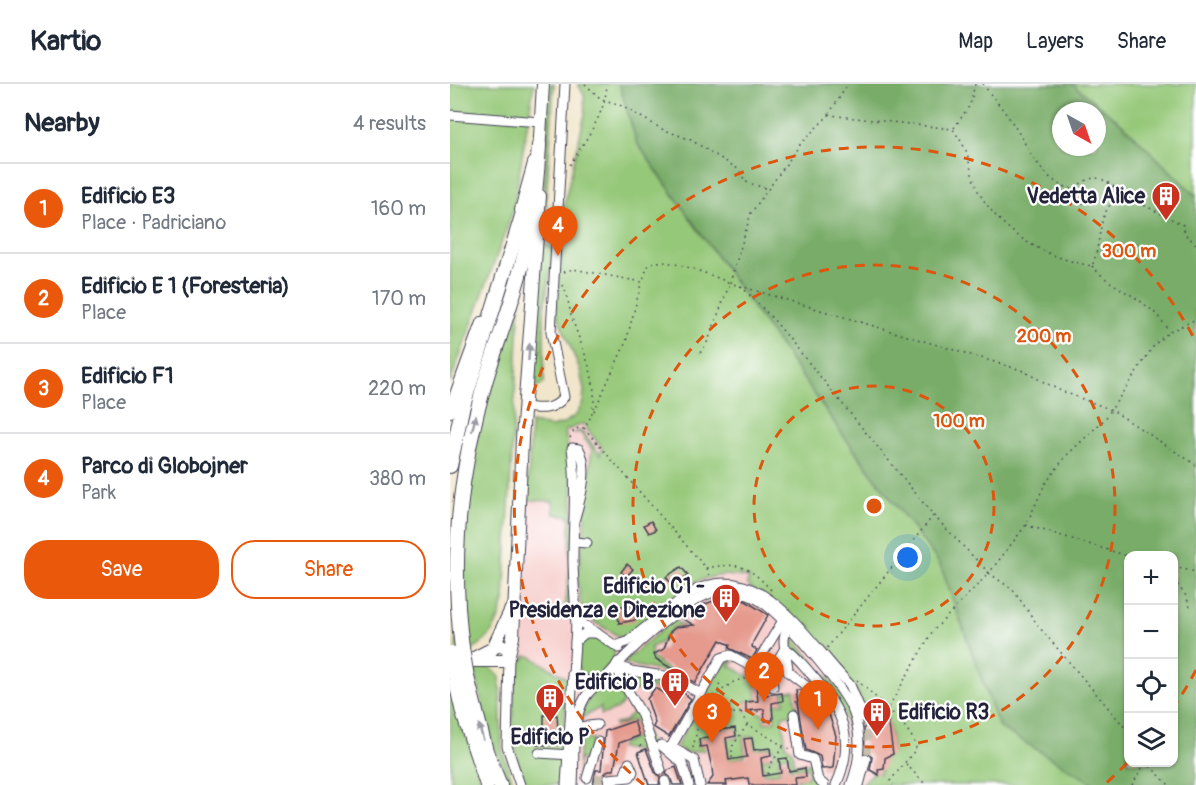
<!DOCTYPE html>
<html lang="en">
<head>
<meta charset="utf-8">
<style>
	:root { --surface:#fff; --page:#f2f2f3; --text:#1f2937; --muted:#747a83; --line:#e0e1e3; --accent:#ea580c }
	body { margin:0; font-family:Pangolin,sans-serif; background:var(--page); color:var(--text) }
	.controls { position:absolute; right:18px; bottom:18px; display:grid; overflow:hidden; border-radius:12px; box-shadow:0 2px 4px #0004 }
	.controls button { width:54px; height:54px; display:grid; place-items:center; padding:0; border:0; border-bottom:2px solid var(--line); background:var(--surface); color:var(--text); font:30px sans-serif }
	.compass { position:absolute; left:602px; top:18px; width:54px; height:54px; border-radius:50%; background:var(--surface); box-shadow:0 2px 4px #0004; rotate:140deg }
	.you { position:absolute; left:458px; top:474px; width:21px; height:21px; margin:-15px; border:4px solid #fff; border-radius:50%; background:#1a73e8; box-shadow:0 0 0 9px #1a73e833 }
	.badge { display:grid; place-items:center; width:39px; height:39px; border-radius:50%; background:var(--accent); color:#fff; font-size:20px; font-weight:700 }
	.pin { position:absolute; translate:-50% -50px; filter:drop-shadow(0 2px 3px #0008) }
	.pin::after { content:''; position:absolute; top:32px; width:21px; height:18px; background:inherit; clip-path:polygon(0 0,100% 0,50% 100%) }
	.list { margin:0; padding:0; list-style:none }
	h2 { display:flex; justify-content:space-between; align-items:center; height:78px; margin:0; padding:0 24px; font-size:26px }
	h2 small { font-size:20px; font-weight:400; color:var(--muted) }
	.list li { display:grid; grid-template-columns:39px 1fr auto; gap:18px; align-items:center; box-sizing:border-box; height:90px; padding:0 24px; border-top:2px solid var(--line) }
	.list b { display:block; font-size:22px; white-space:nowrap }
	.list p { margin:0; font-size:20px; white-space:nowrap; color:var(--muted) }
	.list em { font-size:20px; font-style:normal; color:var(--muted) }
	.actions { display:flex; gap:12px; padding:18px 24px }
	.actions a { flex:1; padding:14px 0; border:2px solid var(--accent); border-radius:24px; text-align:center; font-size:21px; color:var(--accent) }
	.actions .main { background:var(--accent); color:#fff }
	.icon { flex:none; width:33px; height:33px; fill:none; stroke:currentColor; stroke-width:2; stroke-linecap:round; stroke-linejoin:round }
	.map { position:relative; flex:none; width:746px; height:701px; overflow:hidden }
	header { display:flex; align-items:center; gap:36px; box-sizing:border-box; height:84px; padding:0 30px; background:var(--surface); border-bottom:2px solid var(--line) }
	header strong { font-size:28px }
	nav { display:flex; gap:33px; margin-inline-start:auto; font-size:21px }
	main { display:flex }
	aside { flex:1; background:var(--surface) }
	.map>svg:first-child { display:block }
	.built { fill:#f7d0ce }
	.green { fill:#95c878; stroke:#5c755a; stroke-width:1.5 }
	.forest { fill:#78ac68; stroke:#4d6752; stroke-width:1.5; fill-rule:evenodd }
	.building { fill:#e59a8d }
	.lines { fill:none; stroke-linecap:round; stroke-linejoin:round }
	.minor-tunnel { stroke:#c8bfae; stroke-width:9; stroke-dasharray:9 4.5; stroke-linecap:butt }
	.minor-casing { stroke:#413f51; stroke-width:11 }
	.major-casing { stroke:#413f51; stroke-width:14 }
	.highway-casing { stroke:#413f51; stroke-width:16 }
	.path { stroke:#413f51; stroke-width:1.5; stroke-dasharray:1.5 4.5; stroke-linecap:butt }
	.minor { stroke:#fff; stroke-width:9 }
	.major { stroke:#fff; stroke-width:12 }
	.highway { stroke:#fff; stroke-width:14 }
	.highway-bridge-casing { stroke:#413f51; stroke-width:16; stroke-linecap:butt }
	.highway-bridge { stroke:#fff; stroke-width:14 }
	.oneway { fill:#9c9ca7 }
	.ring { fill:none; stroke:#de560e; stroke-width:3; stroke-dasharray:10 8 }
	.labels { text-anchor:middle; dominant-baseline:central; stroke-width:4.5; stroke-linejoin:round; paint-order:stroke }
	.poi-label { font-size:21px; font-weight:bold; fill:#22223b; stroke:#fff; text-anchor:end }
	.centre { fill:#de560e; stroke:#fff; stroke-width:3 }
	.ring-label { font-size:18px; text-anchor:middle; font-weight:bold; fill:#de560e; stroke:#fff; stroke-width:4.5; stroke-linejoin:round; paint-order:stroke }
</style>
</head>
<body>
<header>
<strong>Kartio</strong>
<nav><a>Map</a><a>Layers</a><a>Share</a></nav>
</header>
<main>
<aside>
<h2>Nearby<small>4 results</small></h2>
<ul class="list">
<li><span class="badge">1</span><div><b>Edificio E3</b><p>Place · Padriciano</p></div><em>160 m</em></li>
<li><span class="badge">2</span><div><b>Edificio E 1 (Foresteria)</b><p>Place</p></div><em>170 m</em></li>
<li><span class="badge">3</span><div><b>Edificio F1</b><p>Place</p></div><em>220 m</em></li>
<li><span class="badge">4</span><div><b>Parco di Globojner</b><p>Park</p></div><em>380 m</em></li>
</ul>
<div class="actions"><a class="main">Save</a><a>Share</a></div>
</aside>
<div class="map">
<svg width="746" height="701" viewBox="0 0 746 701">
	<rect width="100%" height="100%" fill="#fff"/>
	<filter id="ink" filterUnits="userSpaceOnUse"><feTurbulence type="fractalNoise" baseFrequency=".0167" numOctaves="2"/><feDisplacementMap in="SourceGraphic" scale="12" xChannelSelector="R" yChannelSelector="G"/><feConvolveMatrix kernelMatrix="1 2 1 2 8 2 1 2 1" color-interpolation-filters="sRGB"/></filter>
	<filter id="wash" filterUnits="userSpaceOnUse"><feTurbulence type="fractalNoise" baseFrequency=".008" numOctaves="4" result="noise"/><feDisplacementMap in="SourceGraphic" scale="24" xChannelSelector="R" yChannelSelector="G"/><feGaussianBlur stdDeviation="1.35" result="paint"/><feColorMatrix in="noise" values="0 0 0 0 0 0 0 0 0 0 0 0 0 0 0 0 0 1.4 0 .05"/><feComposite in="paint" operator="in"/></filter>
	<g filter="url(#wash)">
		<rect width="100%" height="100%" fill="#f1e6cb"/>
		<polygon class="built" points="133,340 152,364 134,482 128,487 131,530 224,511 250,489 297,489 450,643 453,665 425,701 78,701 67,677 62,638 77,416 104,417 115,347"/>
		<g class="green">
			<polygon points="0,0 84,0 63,127 0,299"/>
			<polygon points="100,0 104,0 93,160 104,165 94,224 94,299 87,304 81,301"/>
			<path d="M 128,0 L 169,0 L 187,59 L 396,355 L 490,480 L 549,643 L 646,701 L 411,701 L 424,688 L 429,690 L 435,674 L 443,669 L 439,639 L 436,639 L 438,634 L 422,622 L 419,630 L 421,633 L 417,633 L 406,605 L 297,500 L 299,494 C 275,488 255,492 234,504 L 237,509 L 175,556 L 131,530 C 132,516 126,499 128,486 C 131,474 132,462 134,448 C 135,442 133,440 136,434 L 134,431 L 142,365 L 130,348 L 124,349 L 129,347 L 134,349 L 150,371 L 152,364 L 133,340 L 115,347 L 122,386 L 125,513 L 120,513 L 118,530 L 124,531 L 123,533 L 108,532 L 114,531 L 120,482 L 120,432 L 104,430 L 103,417 L 77,416 L 81,339 L 101,343 L 113,340 L 127,330 L 133,318 L 134,306 L 130,286 L 106,228 L 114,120 L 135,30 L 134,11 Z"/>
			<polygon points="622,0 746,0 746,112 671,39"/>
			<path d="M 70,216 L 54,517 C 44,556 34,560 0,577 L 6,568 C 9,514 7,457 16,404 C 29,338 47,278 70,216 Z"/>
			<polygon points="223,536 241,545 232,541 223,543 212,558 201,563 202,574 224,590 176,580 176,576"/>
			<path d="M 143,552 L 164,564 C 167,579 155,592 141,594 L 130,589 C 124,575 127,555 143,552 Z"/>
			<path d="M 342,553 L 391,609 L 405,642 L 405,675 L 404,648 L 399,649 C 392,613 365,589 341,563 Z"/>
			<path d="M 75,572 L 80,572 L 118,595 L 110,701 L 78,701 C 55,662 64,616 67,573 L 74,576 Z"/>
			<polygon points="279,577 285,578 279,581 297,592 304,589 319,590 319,597 305,599 307,616 294,618 295,627 309,625 309,630 313,629 314,639 325,637 324,620 334,619 333,608 344,606 347,630 332,632 336,662 342,666 344,680 360,679 367,701 348,701 347,695 357,694 359,686 356,683 340,685 339,673 335,671 328,674 330,688 314,690 312,675 323,673 324,666 321,663 305,665 303,652 293,654 295,672 279,676 275,673 279,673 277,655 288,654 286,643 270,645 268,633 258,634 260,652 248,654 249,663 254,662 255,666 236,669 226,663 273,581"/>
			<polygon points="24,583 40,583 50,593 52,666 64,701 58,701 37,643"/>
			<path d="M 173,589 L 204,594 L 203,599 L 220,602 L 221,597 L 226,599 L 208,630 L 211,608 L 205,604 C 188,609 177,608 173,589 Z"/>
			<polygon points="0,595 32,701 1,701"/>
			<path d="M 156,601 L 162,602 L 175,616 L 168,625 L 151,631 L 151,623 L 133,633 L 131,641 C 130,625 141,606 156,601 Z"/>
			<polygon points="180,622 189,631 201,662 187,667 170,664 171,660 190,652 185,636 165,642 164,640 175,637 182,629"/>
			<polygon points="130,647 131,654 143,655 136,676 129,675 128,691"/>
		</g>
		<path class="forest" d="M 169,0 L 622,0 L 671,39 L 746,112 L 746,701 L 646,701 L 549,643 L 490,480 L 396,355 L 187,59 ZM 611,27 L 647,27 L 647,63 L 611,63 ZM 678,472 L 724,472 L 724,678 L 678,678 Z"/>
		<g id="blocks">
			<g class="building">
				<polygon points="630,106 638,110 633,119 625,115"/>
				<polygon points="201,437 206,446 199,449 194,441"/>
				<polygon points="177,480 183,485 176,493 171,488"/>
				<polygon points="231,483 238,491 231,498 229,496 221,499 216,493"/>
				<polygon points="274,513 296,517 318,531 303,558 302,563 307,566 302,575 279,564 280,561 270,556 245,599 206,575 204,570 214,565 220,548 226,543 244,541 231,534 250,522"/>
				<polygon points="183,520 186,536 169,539 167,523"/>
				<polygon points="314,598 316,611 332,609 333,617 322,619 323,636 315,637 314,625 296,627 296,618 308,617 306,599"/>
				<polygon points="205,604 220,613 224,605 230,606 241,615 219,653 203,643 205,639 197,615"/>
				<polygon points="346,606 350,606 370,619 378,627 386,652 383,684 372,685 370,672 356,666"/>
				<polygon points="422,622 438,634 443,670 435,674 434,685 428,686 429,691 420,686 422,673 415,668 414,641 420,638"/>
				<polygon points="94,631 107,631 109,661 86,661 87,648 94,647"/>
				<polygon points="267,634 269,646 285,644 286,652 276,654 279,676 297,673 294,655 302,654 304,666 320,664 321,672 311,674 313,692 331,689 329,675 337,674 339,687 355,684 356,693 345,694 346,701 305,701 299,700 298,694 276,697 277,701 257,701 263,693 262,684 257,662 250,663 249,655 262,653 259,635"/>
				<polygon points="184,637 189,652 169,659 164,686 159,686 152,692 155,701 143,701 146,686 151,686 155,647"/>
				<polygon points="196,665 205,688 210,693 209,701 199,701 188,668"/>
				<polygon points="226,683 232,701 223,701 220,693 216,690 218,686"/>
			</g>
		</g>
	</g>
	<g filter="url(#ink)">
		<use href="#blocks" fill-opacity="0" stroke="#413f51" stroke-width="1.5"/>
		<g class="lines">
			<g class="minor-tunnel">
				<polyline points="414,634 417,652 416,675"/>
				<polyline points="145,695 158,695"/>
			</g>
			<g class="minor-casing">
				<g id="minor">
					<polyline points="0,31 91,38"/>
					<path d="M 74,323 C 89,325 104,327 114,313 L 101,248 L 115,0"/>
					<path d="M 124,437 C 130,417 140,385 129,365 L 122,364 C 127,401 123,438 123,475 C 123,503 128,530 125,558"/>
					<polyline points="124,458 137,459"/>
					<polyline points="127,536 169,564"/>
					<path d="M 338,544 C 329,555 338,574 338,588 L 368,611 L 375,606"/>
					<path d="M 168,561 L 177,558 C 198,542 218,524 239,510 C 303,470 352,548 389,589 L 400,601 L 414,634"/>
					<path d="M 335,564 C 345,570 353,581 361,590 C 392,625 407,656 386,701"/>
					<polyline points="59,571 57,662 70,701"/>
					<path d="M 167,581 C 188,558 243,509 273,506 C 286,506 302,511 312,518 C 334,533 396,605 404,630 C 412,654 410,678 401,701"/>
					<polyline points="167,581 171,595 191,629 211,686"/>
					<polyline points="167,581 181,587 221,593 251,610"/>
					<polyline points="304,584 335,533"/>
					<polyline points="321,586 323,603"/>
					<polyline points="122,590 146,601"/>
					<polyline points="344,630 350,671 363,675 368,696 374,701"/>
					<polyline points="120,644 147,641"/>
					<polyline points="211,661 232,679 239,701"/>
					<polyline points="221,663 244,676 250,701"/>
					<polyline points="216,664 221,663 271,574 280,571 304,584 318,586 324,583 335,564"/>
					<polyline points="89,669 121,671"/>
					<polyline points="137,694 148,658"/>
					<polyline points="158,695 180,693 183,688 179,679 174,693"/>
					<polyline points="215,697 216,701"/>
					<polyline points="116,701 125,558 135,549 147,549"/>
					<path d="M 123,701 C 125,672 120,638 136,612 C 145,599 163,591 168,578"/>
					<polyline points="409,701 416,675"/>
				</g>
			</g>
			<g class="major-casing">
				<g id="major">
					<polyline points="89,71 93,0"/>
					<polyline points="71,126 84,79"/>
					<polyline points="0,327 32,239"/>
					<polyline points="42,566 61,525"/>
					<polyline points="22,575 49,561 57,563 59,571"/>
					<polyline points="18,577 54,577 58,574 63,553 72,355 90,112"/>
				</g>
			</g>
			<g class="highway-casing">
				<g id="highway">
					<polyline points="0,382 12,325 76,119"/>
					<path d="M 12,564 C 0,473 10,382 36,295 C 51,247 69,200 79,151 C 85,122 87,91 89,61"/>
					<polyline points="17,593 36,667 50,701"/>
					<polyline points="6,598 13,629 37,701"/>
				</g>
			</g>
			<g class="path">
				<polyline points="135,0 151,15 168,20 212,45 241,56 288,85 296,98 318,105"/>
				<path d="M 533,0 C 541,12 551,22 559,34 C 576,57 591,100 623,105 C 646,87 651,93 673,110"/>
				<polyline points="379,30 398,0"/>
				<polyline points="504,44 520,21 525,0"/>
				<path d="M 120,81 C 136,54 155,32 157,0"/>
				<path d="M 746,160 L 735,150 L 733,141 L 674,111 C 645,122 653,158 642,182 C 593,173 551,149 527,105 C 522,93 520,81 517,69 C 514,61 508,53 503,45 L 379,31 L 352,58 L 301,129 L 280,199 L 571,286 L 611,307 L 662,326 L 746,381"/>
				<path d="M 642,182 C 666,209 700,213 719,248"/>
				<path d="M 114,188 L 123,185 L 192,198 C 194,194 196,185 199,181 C 209,169 268,194 280,199 L 258,257 L 248,272"/>
				<path d="M 113,201 C 118,212 119,225 123,237 C 133,269 158,313 134,344 L 131,343 L 124,346 L 120,354"/>
				<polyline points="291,202 324,236 484,432 539,489 482,548 437,626"/>
				<polyline points="144,327 176,258 191,200"/>
				<polyline points="134,344 256,484 259,492"/>
				<polyline points="576,441 678,472"/>
				<polyline points="724,483 746,488"/>
				<path d="M 256,484 C 289,478 298,481 321,506"/>
				<polyline points="724,496 736,512 740,523"/>
				<polyline points="377,564 483,432"/>
				<path d="M 407,596 C 423,612 464,643 466,665 L 440,697 L 443,701"/>
				<polyline points="268,607 270,597"/>
				<polyline points="258,616 285,597 304,593"/>
				<polyline points="346,617 347,623"/>
				<polyline points="279,622 281,629"/>
				<polyline points="254,625 272,630 314,627"/>
				<polyline points="291,629 297,640 340,666"/>
				<polyline points="678,647 590,544 563,506 539,489 576,441 595,400 616,372 655,335 705,260 719,248 746,235"/>
				<polyline points="190,661 192,665"/>
				<polyline points="243,664 251,628"/>
				<polyline points="282,674 282,663 297,641"/>
				<polyline points="696,678 719,701"/>
				<polyline points="456,680 476,701"/>
				<polyline points="318,690 320,681 333,663"/>
				<polyline points="682,701 695,679"/>
			</g>
			<use href="#minor" class="minor"/>
			<use href="#major" class="major"/>
			<use href="#highway" class="highway"/>
			<g class="highway-bridge-casing">
				<g id="highway-bridge">
					<polyline points="12,564 17,593"/>
					<polyline points="1,569 6,598"/>
				</g>
			</g>
			<use href="#highway-bridge" class="highway-bridge"/>
		</g>
		<defs><path id="oneway-solid" d="M-6-.8H1V-3.2L6.5 0L1 3.2V.8H-6Z" transform="scale(1.5)"/></defs>
		<g class="oneway">
			<use href="#oneway-solid" transform="translate(79 268) rotate(-86)"/>
			<use href="#oneway-solid" transform="translate(24 339) rotate(-76)"/>
			<use href="#oneway-solid" transform="translate(31 648) rotate(-106)"/>
		</g>
	</g>
	<g class="ring">
		<circle cx="424" cy="422" r="120"/>
		<circle cx="424" cy="422" r="241"/>
		<path d="M746 586A361 361 0 0 1 725 621M677 679A361 361 0 0 1 654 701M194 701A361 361 0 1 1 746 258"/>
	</g>
	<defs>
		<g id="building-pin" transform="scale(1.5)"><path d="M0 17L-7.5 6A9.5 9.5 0 1 1 7.5 6Z" fill="#c8321e" stroke="#fff"/><path d="M-4-6H4V6H1V3H-1V6H-4ZM-2.5-4.3h1.7v1.8h-1.7ZM.8-4.3h1.7v1.8H.8ZM-2.5-1h1.7V.8h-1.7ZM.8-1h1.7V.8H.8Z" fill="#fff"/></g>
	</defs>
	<g fill-rule="evenodd">
		<use href="#building-pin" x="716" y="112"/>
		<use href="#building-pin" x="276" y="514"/>
		<use href="#building-pin" x="225" y="598"/>
		<use href="#building-pin" x="100" y="614"/>
		<use href="#building-pin" x="427" y="628"/>
	</g>
	<g class="labels">
		<g class="poi-label">
			<text x="695" y="112">Vedetta Alice</text>
			<text x="255" y="502">Edificio C1 -<tspan x="255" dy="24">Presidenza e Direzione</tspan></text>
			<text x="204" y="598">Edificio B</text>
			<text x="448" y="628" text-anchor="start">Edificio R3</text>
			<text x="100" y="653" text-anchor="middle">Edificio P</text>
		</g>
	</g>
	<circle cx="424" cy="422" r="9" class="centre"/>
	<g class="ring-label">
		<text x="679" y="173">300 m</text>
		<text x="594" y="258">200 m</text>
		<text x="509" y="343">100 m</text>
	</g>
</svg>
<div class="controls">
<button>+</button>
<button>−</button>
<button><svg class="icon" aria-label="locate" viewBox="0 0 24 24"><circle cx="12" cy="12" r="6"/><path d="M12 2v4M12 18v4M2 12h4M18 12h4"/></svg></button>
<button><svg class="icon" aria-label="layers" viewBox="0 0 24 24"><path d="M12 4l9 5-9 5-9-5zM3 14l9 5 9-5"/></svg></button>
</div>
<svg class="compass" viewBox="-18 -18 36 36"><path d="M0-13l5 13h-10z" fill="#e53935"/><path d="M0 13l5-13h-10z" fill="#747a83"/></svg>
<div class="you"></div>
<div class="pin badge" style="left:368px;top:646px">1</div>
<div class="pin badge" style="left:314px;top:618px">2</div>
<div class="pin badge" style="left:262px;top:659px">3</div>
<div class="pin badge" style="left:108px;top:172px">4</div>
</div>
</main>
</body>
</html>
